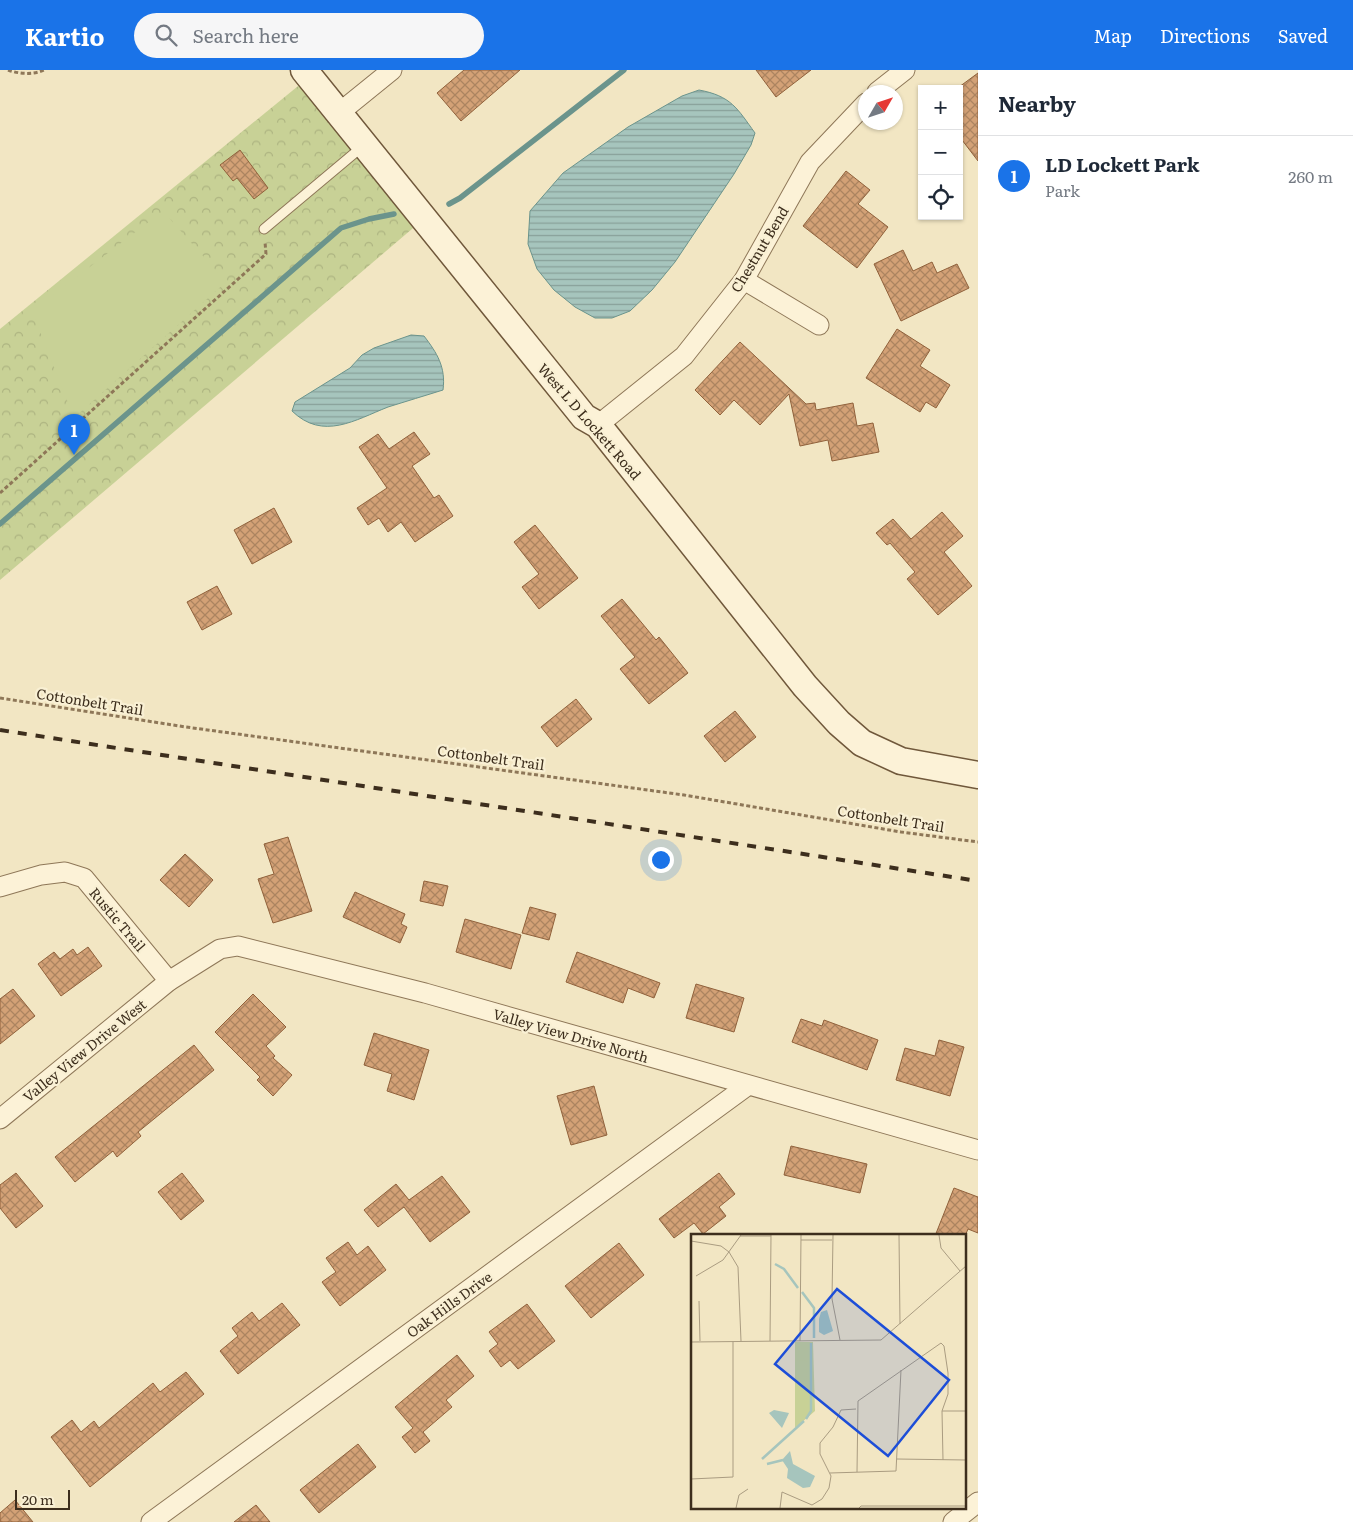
<!DOCTYPE html>
<html lang="en">
<head>
<meta charset="utf-8">
<style>
	:root { --surface:#fff; --page:#f6f6f7; --text:#1f2937; --muted:#747a83; --line:#e0e1e3; --accent:#1a73e8 }
	body { margin:0; font-family:Literata,serif; background:var(--page); color:var(--text) }
	.controls { position:absolute; right:15px; top:15px; display:grid; overflow:hidden; border-radius:0px; box-shadow:0 1px 4px #0004 }
	.controls button { width:45px; height:45px; display:grid; place-items:center; padding:0; border:0; border-bottom:1px solid var(--line); background:var(--surface); color:var(--text); font:25px sans-serif }
	.compass { position:absolute; left:858px; top:15px; width:45px; height:45px; border-radius:50%; background:var(--surface); box-shadow:0 1px 4px #0004; rotate:51deg }
	.scale { position:absolute; left:15px; bottom:12px; width:55px; box-sizing:border-box; padding-left:5px; border:2px solid #3d2e1d; border-top:0; font-size:14px; line-height:18px; white-space:nowrap; color:#3d2e1d; -webkit-text-stroke:4px #f9f0d4; paint-order:stroke }
	.you { position:absolute; left:660px; top:789px; width:18px; height:18px; margin:-12px; border:4px solid #fff; border-radius:50%; background:#1a73e8; box-shadow:0 0 0 8px #1a73e833 }
	.badge { display:grid; place-items:center; width:32px; height:32px; border-radius:50%; background:var(--accent); color:#fff; font-size:16px; font-weight:700 }
	.pin { position:absolute; translate:-50% -41px; filter:drop-shadow(0 1px 2px #0008) }
	.pin::after { content:''; position:absolute; top:26px; width:18px; height:15px; background:inherit; clip-path:polygon(0 0,100% 0,50% 100%) }
	.list { margin:0; padding:0; list-style:none }
	h2 { display:flex; justify-content:space-between; align-items:center; height:65px; margin:0; padding:0 20px; font-size:21px }
	h2 small { font-size:16px; font-weight:400; color:var(--muted) }
	.list li { display:grid; grid-template-columns:32px 1fr auto; gap:15px; align-items:center; box-sizing:border-box; height:80px; padding:0 20px; border-top:1px solid var(--line) }
	.list b { display:block; font-size:19px; white-space:nowrap }
	.list p { margin:0; font-size:16px; white-space:nowrap; color:var(--muted) }
	.list em { font-size:16px; font-style:normal; color:var(--muted) }
	.icon { flex:none; width:28px; height:28px; fill:none; stroke:currentColor; stroke-width:2; stroke-linecap:round; stroke-linejoin:round }
	.map { position:relative; flex:none; width:978px; height:1452px; overflow:hidden }
	header { display:flex; align-items:center; gap:30px; box-sizing:border-box; height:70px; padding:0 25px; background:var(--accent); color:#fff }
	header strong { font-size:24px }
	nav { display:flex; gap:28px; margin-inline-start:auto; font-size:18px }
	.search { width:350px; height:45px; background:var(--page); display:flex; align-items:center; gap:12px; box-sizing:border-box; padding:0 18px; border-radius:28px; color:var(--muted); font-size:19px }
	main { display:flex }
	aside { flex:1; background:var(--surface) }
	.map>svg:first-child { display:block }
	.park { fill:url(#park-crowns) }
	.pitch { fill:#c8d196 }
	.water { fill:url(#water-rules); stroke:#6b948c }
	.lines { fill:none; stroke-linecap:round; stroke-linejoin:round }
	.stream { stroke:#6b948c; stroke-width:5.5 }
	.building { fill:url(#building-cross-hatch); stroke:#90613b }
	.service-casing { stroke:#8e7758; stroke-width:11 }
	.minor-casing { stroke:#8e7758; stroke-width:21 }
	.secondary-casing { stroke:#70583b; stroke-width:29 }
	.path { stroke:#8e7758; stroke-width:3; stroke-dasharray:4 2.5; stroke-linecap:butt }
	.service { stroke:#fcf2d7; stroke-width:9 }
	.minor { stroke:#fcf2d7; stroke-width:19 }
	.secondary { stroke:#fcf2d7; stroke-width:26 }
	.rail { stroke:#3d2e1d; stroke-width:4; stroke-dasharray:9 9; stroke-linecap:butt }
	.labels { text-anchor:middle; dominant-baseline:central; stroke-width:4.5; stroke-linejoin:round; paint-order:stroke }
	.street-label { font-size:14px; fill:#3d2e1d; stroke:#f9f0d4 }
	.inset-river { fill:none; stroke:#a6c5bd; stroke-width:2.5 }
	.inset-road { fill:none; stroke:#aa9c81; stroke-width:1 }
	.view { fill:#1d4ed8; fill-opacity:0.15; stroke:#1d4ed8; stroke-width:2.5 }
	.inset-edge { fill:none; stroke:#3d2e1d; stroke-width:2.5 }
</style>
</head>
<body>
<header>
<strong>Kartio</strong>
<div class="search"><svg class="icon" aria-label="search" viewBox="0 0 24 24"><circle cx="10" cy="10" r="6"/><path d="M15 15l6 6"/></svg>Search here</div>
<nav><a>Map</a><a>Directions</a><a>Saved</a></nav>
</header>
<main>
<div class="map">
<svg width="978" height="1452" viewBox="0 0 978 1452">
	<defs>
		<pattern id="park-crowns" width="20" height="18" patternUnits="userSpaceOnUse" patternTransform="scale(1.25)"><rect width="20" height="18" fill="#c8d196"/><path d="M2 6a3 3 0 1 1 6 0M12 15a3 3 0 1 1 6 0" fill="none" stroke="#adb481"/></pattern>
		<pattern id="water-rules" width="6" height="5" patternUnits="userSpaceOnUse" patternTransform="scale(1.25)"><rect width="6" height="5" fill="#a6c5bd"/><path d="M0 2.5h6" fill="none" stroke="#88a099"/></pattern>
		<pattern id="building-cross-hatch" width="8" height="8" patternUnits="userSpaceOnUse" patternTransform="scale(1.25)"><rect width="8" height="8" fill="#d3a176"/><path d="M0 0l8 8M0 8l8-8" fill="none" stroke="#ac8460"/></pattern>
	</defs>
	<rect width="100%" height="100%" fill="#f2e6c3"/>
	<polygon class="park" points="303,12 419,153 0,510 0,259"/>
	<polygon class="pitch" points="163,141 226,212 74,348 32,241"/>
	<g class="water">
		<path d="M 699,20 C 731,26 737,38 755,63 L 751,75 L 734,104 L 675,192 L 652,220 L 630,241 L 612,248 L 595,248 L 575,237 L 554,220 L 537,199 L 528,174 L 530,141 L 563,103 L 628,57 L 682,26 Z"/>
		<path d="M 411,265 L 424,266 C 437,283 446,297 443,320 C 425,326 406,331 388,337 C 355,350 323,371 292,341 L 295,332 L 350,298 L 362,285 L 374,278 Z"/>
	</g>
	<g class="lines">
		<g class="stream">
			<polyline points="449,134 460,128 624,0"/>
			<polyline points="0,454 341,158 369,149 394,144"/>
		</g>
	</g>
	<g class="building">
		<polygon points="464,0 520,0 461,51 437,23"/>
		<polygon points="756,0 811,0 776,27"/>
		<polygon points="978,3 978,91 959,66 959,17"/>
		<polygon points="240,80 268,118 254,129 237,108 233,111 220,95"/>
		<polygon points="846,101 870,120 858,134 888,157 857,198 803,156"/>
		<polygon points="903,180 913,201 932,192 937,203 957,194 969,218 901,251 874,194"/>
		<polygon points="897,259 930,280 920,296 950,315 936,338 926,332 920,342 866,308"/>
		<polygon points="740,272 806,334 815,333 816,340 853,333 857,356 873,353 879,382 832,391 828,370 800,376 789,324 760,355 734,330 720,345 695,320"/>
		<polygon points="414,362 430,384 412,396 434,428 439,425 453,446 415,472 401,452 388,462 379,448 368,455 357,438 387,418 359,377 378,364 389,379"/>
		<polygon points="274,438 292,472 252,494 234,460"/>
		<polygon points="942,442 963,466 944,482 972,516 938,545 907,509 915,502 890,473 887,475 876,463 893,449 911,469"/>
		<polygon points="535,455 578,508 539,539 522,517 539,504 514,472"/>
		<polygon points="217,516 232,544 202,560 187,532"/>
		<polygon points="622,529 656,570 659,567 688,603 649,634 620,599 635,587 601,546"/>
		<polygon points="576,629 592,649 557,677 541,657"/>
		<polygon points="735,641 756,667 725,692 704,666"/>
		<polygon points="288,767 312,841 273,853 258,809 274,804 264,774"/>
		<polygon points="185,784 213,810 189,837 160,810"/>
		<polygon points="424,811 448,816 443,836 420,831"/>
		<polygon points="355,822 405,844 401,854 407,857 400,873 343,847"/>
		<polygon points="530,837 556,844 549,870 522,863"/>
		<polygon points="465,849 521,865 511,899 456,882"/>
		<polygon points="88,877 102,896 61,926 38,894 54,882 60,889 73,879 77,885"/>
		<polygon points="577,882 660,913 654,928 628,918 623,933 566,912"/>
		<polygon points="696,914 744,928 734,962 686,948"/>
		<polygon points="13,919 35,946 0,974 0,929"/>
		<polygon points="253,924 286,957 266,976 275,986 273,988 292,1005 273,1026 257,1010 260,1007 215,962"/>
		<polygon points="801,949 822,956 824,950 878,970 867,1000 792,972"/>
		<polygon points="374,963 429,980 414,1030 387,1021 392,1004 364,995"/>
		<polygon points="939,970 964,977 950,1026 896,1010 905,978 935,986"/>
		<polygon points="194,975 214,1000 138,1062 141,1066 117,1087 113,1081 75,1112 55,1087"/>
		<polygon points="594,1016 607,1065 571,1075 557,1026"/>
		<polygon points="791,1076 867,1094 860,1123 784,1105"/>
		<polygon points="16,1103 43,1136 16,1158 0,1138 0,1115"/>
		<polygon points="182,1103 204,1131 181,1150 158,1122"/>
		<polygon points="719,1103 735,1124 719,1137 726,1146 703,1164 694,1153 674,1168 659,1149"/>
		<polygon points="442,1106 470,1142 430,1172 404,1137 378,1157 364,1140 396,1114 409,1130"/>
		<polygon points="954,1118 978,1127 978,1163 968,1159 965,1166 935,1166"/>
		<polygon points="348,1172 357,1185 368,1176 386,1200 340,1236 322,1212 336,1202 326,1188"/>
		<polygon points="619,1173 644,1205 591,1248 565,1216"/>
		<polygon points="282,1233 300,1255 238,1304 220,1281 238,1266 232,1258 252,1242 259,1251"/>
		<polygon points="527,1234 555,1271 518,1299 510,1290 501,1297 489,1281 498,1274 489,1262"/>
		<polygon points="457,1285 474,1306 446,1330 452,1337 423,1362 430,1371 415,1383 402,1367 413,1358 395,1337"/>
		<polygon points="186,1302 204,1324 90,1417 51,1367 72,1350 81,1362 94,1351 99,1358 153,1313 160,1322"/>
		<polygon points="358,1374 376,1397 319,1443 300,1420"/>
		<polygon points="15,1430 33,1452 0,1452 0,1443"/>
		<polygon points="256,1435 270,1452 234,1452"/>
	</g>
	<g class="lines">
		<g class="service-casing">
			<polyline id="service" points="264,159 363,76"/>
		</g>
		<g class="minor-casing">
			<g id="minor">
				<polyline points="877,22 905,0"/>
				<polyline points="339,43 392,0"/>
				<polyline points="744,210 819,255"/>
				<polyline points="598,355 684,286 744,210 810,92 866,33"/>
				<polyline points="0,817 41,805 65,802 84,808 169,911"/>
				<polyline points="0,1049 169,911 220,879 238,876 425,923 978,1080"/>
				<polyline points="151,1452 747,1016"/>
				<polyline points="953,1452 978,1432"/>
			</g>
		</g>
		<g class="secondary-casing">
			<polyline id="secondary" points="304,0 584,347 598,355 805,616 839,653 862,673 901,691 978,705"/>
		</g>
		<g class="path">
			<path d="M 8,0 C 19,4 33,5 44,0"/>
			<polyline points="0,423 266,184 265,172"/>
			<polyline points="0,628 186,657 684,725 901,762 978,772"/>
		</g>
		<use href="#service" class="service"/>
		<use href="#minor" class="minor"/>
		<use href="#secondary" class="secondary"/>
		<polyline class="rail" points="0,660 978,811"/>
	</g>
	<g class="labels">
		<g class="street-label">
			<text transform="translate(759 179) rotate(-59)">Chestnut Bend</text>
			<text transform="translate(590 351) rotate(49)">West L D Lockett Road</text>
			<text transform="translate(90 631) rotate(9)">Cottonbelt Trail</text>
			<text transform="translate(491 687) rotate(8)">Cottonbelt Trail</text>
			<text transform="translate(891 748) rotate(9)">Cottonbelt Trail</text>
			<text transform="translate(118 849) rotate(50)">Rustic Trail</text>
			<text transform="translate(571 965) rotate(16)">Valley View Drive North</text>
			<text transform="translate(84 980) rotate(-39)">Valley View Drive West</text>
			<text transform="translate(449 1234) rotate(-36)">Oak Hills Drive</text>
		</g>
	</g>
	<g transform="translate(691 1164)">
		<rect width="275" height="275" fill="#f2e6c3"/>
		<path d="M 104,108 L 122,108 L 124,177 L 104,194 Z" fill="#c8d196"/>
		<path d="M 115,126 L 116,147 L 105,143 L 105,127 Z" fill="#c8d196"/>
		<path d="M 136,76 L 142,97 L 133,101 L 128,98 L 128,85 L 130,78 ZM 83,176 L 98,179 L 91,194 L 78,179 ZM 99,217 L 102,230 L 124,242 L 119,253 L 112,254 L 96,244 L 97,235 L 91,226 Z" fill="#a6c5bd"/>
		<path class="inset-river" d="M 84,30 L 93,35 L 107,54M 111,58 L 123,74 L 123,104M 115,185 L 120,177 L 120,109M 71,225 L 113,187M 76,230 L 92,226"/>
		<path class="inset-road" d="M 142,1 L 141,65 L 149,106M 208,1 L 209,90M 248,1 L 250,14 L 269,37M 49,2 L 80,2M 110,6 L 141,6M 0,7 L 30,12 L 38,18 L 47,33 L 50,107M 5,42 L 32,26 L 50,1M 8,67 L 9,107M 79,107 L 80,1M 109,107 L 110,1M 0,108 L 190,106 L 275,32M 251,177 L 275,177M 206,225 L 275,226M 166,238 L 167,167 L 250,109 L 253,112 L 257,139 L 257,160 L 251,177 L 252,226M 139,239 L 205,237 L 210,136M 0,245 L 42,243 L 42,107M 45,274 L 48,261 L 57,255M 89,274 L 91,258 L 121,271 L 131,265 L 138,254 L 140,242 L 129,220 L 129,209 L 142,193 L 150,176 L 165,175M 168,274 L 170,272 L 275,272"/>
		<path class="view" d="M 146,55 L 258,146 L 197,222 L 84,130 Z"/>
		<rect width="275" height="275" class="inset-edge"/>
	</g>
</svg>
<div class="controls">
<button>+</button>
<button>−</button>
<button><svg class="icon" aria-label="locate" viewBox="0 0 24 24"><circle cx="12" cy="12" r="6"/><path d="M12 2v4M12 18v4M2 12h4M18 12h4"/></svg></button>
</div>
<svg class="compass" viewBox="-18 -18 36 36"><path d="M0-13l5 13h-10z" fill="#e53935"/><path d="M0 13l5-13h-10z" fill="#747a83"/></svg>
<div class="scale">20 m</div>
<div class="you"></div>
<div class="pin badge" style="left:74px;top:385px">1</div>
</div>
<aside>
<h2>Nearby<small></small></h2>
<ul class="list">
<li><span class="badge">1</span><div><b>LD Lockett Park</b><p>Park</p></div><em>260 m</em></li>
</ul>
</aside>
</main>
</body>
</html>
